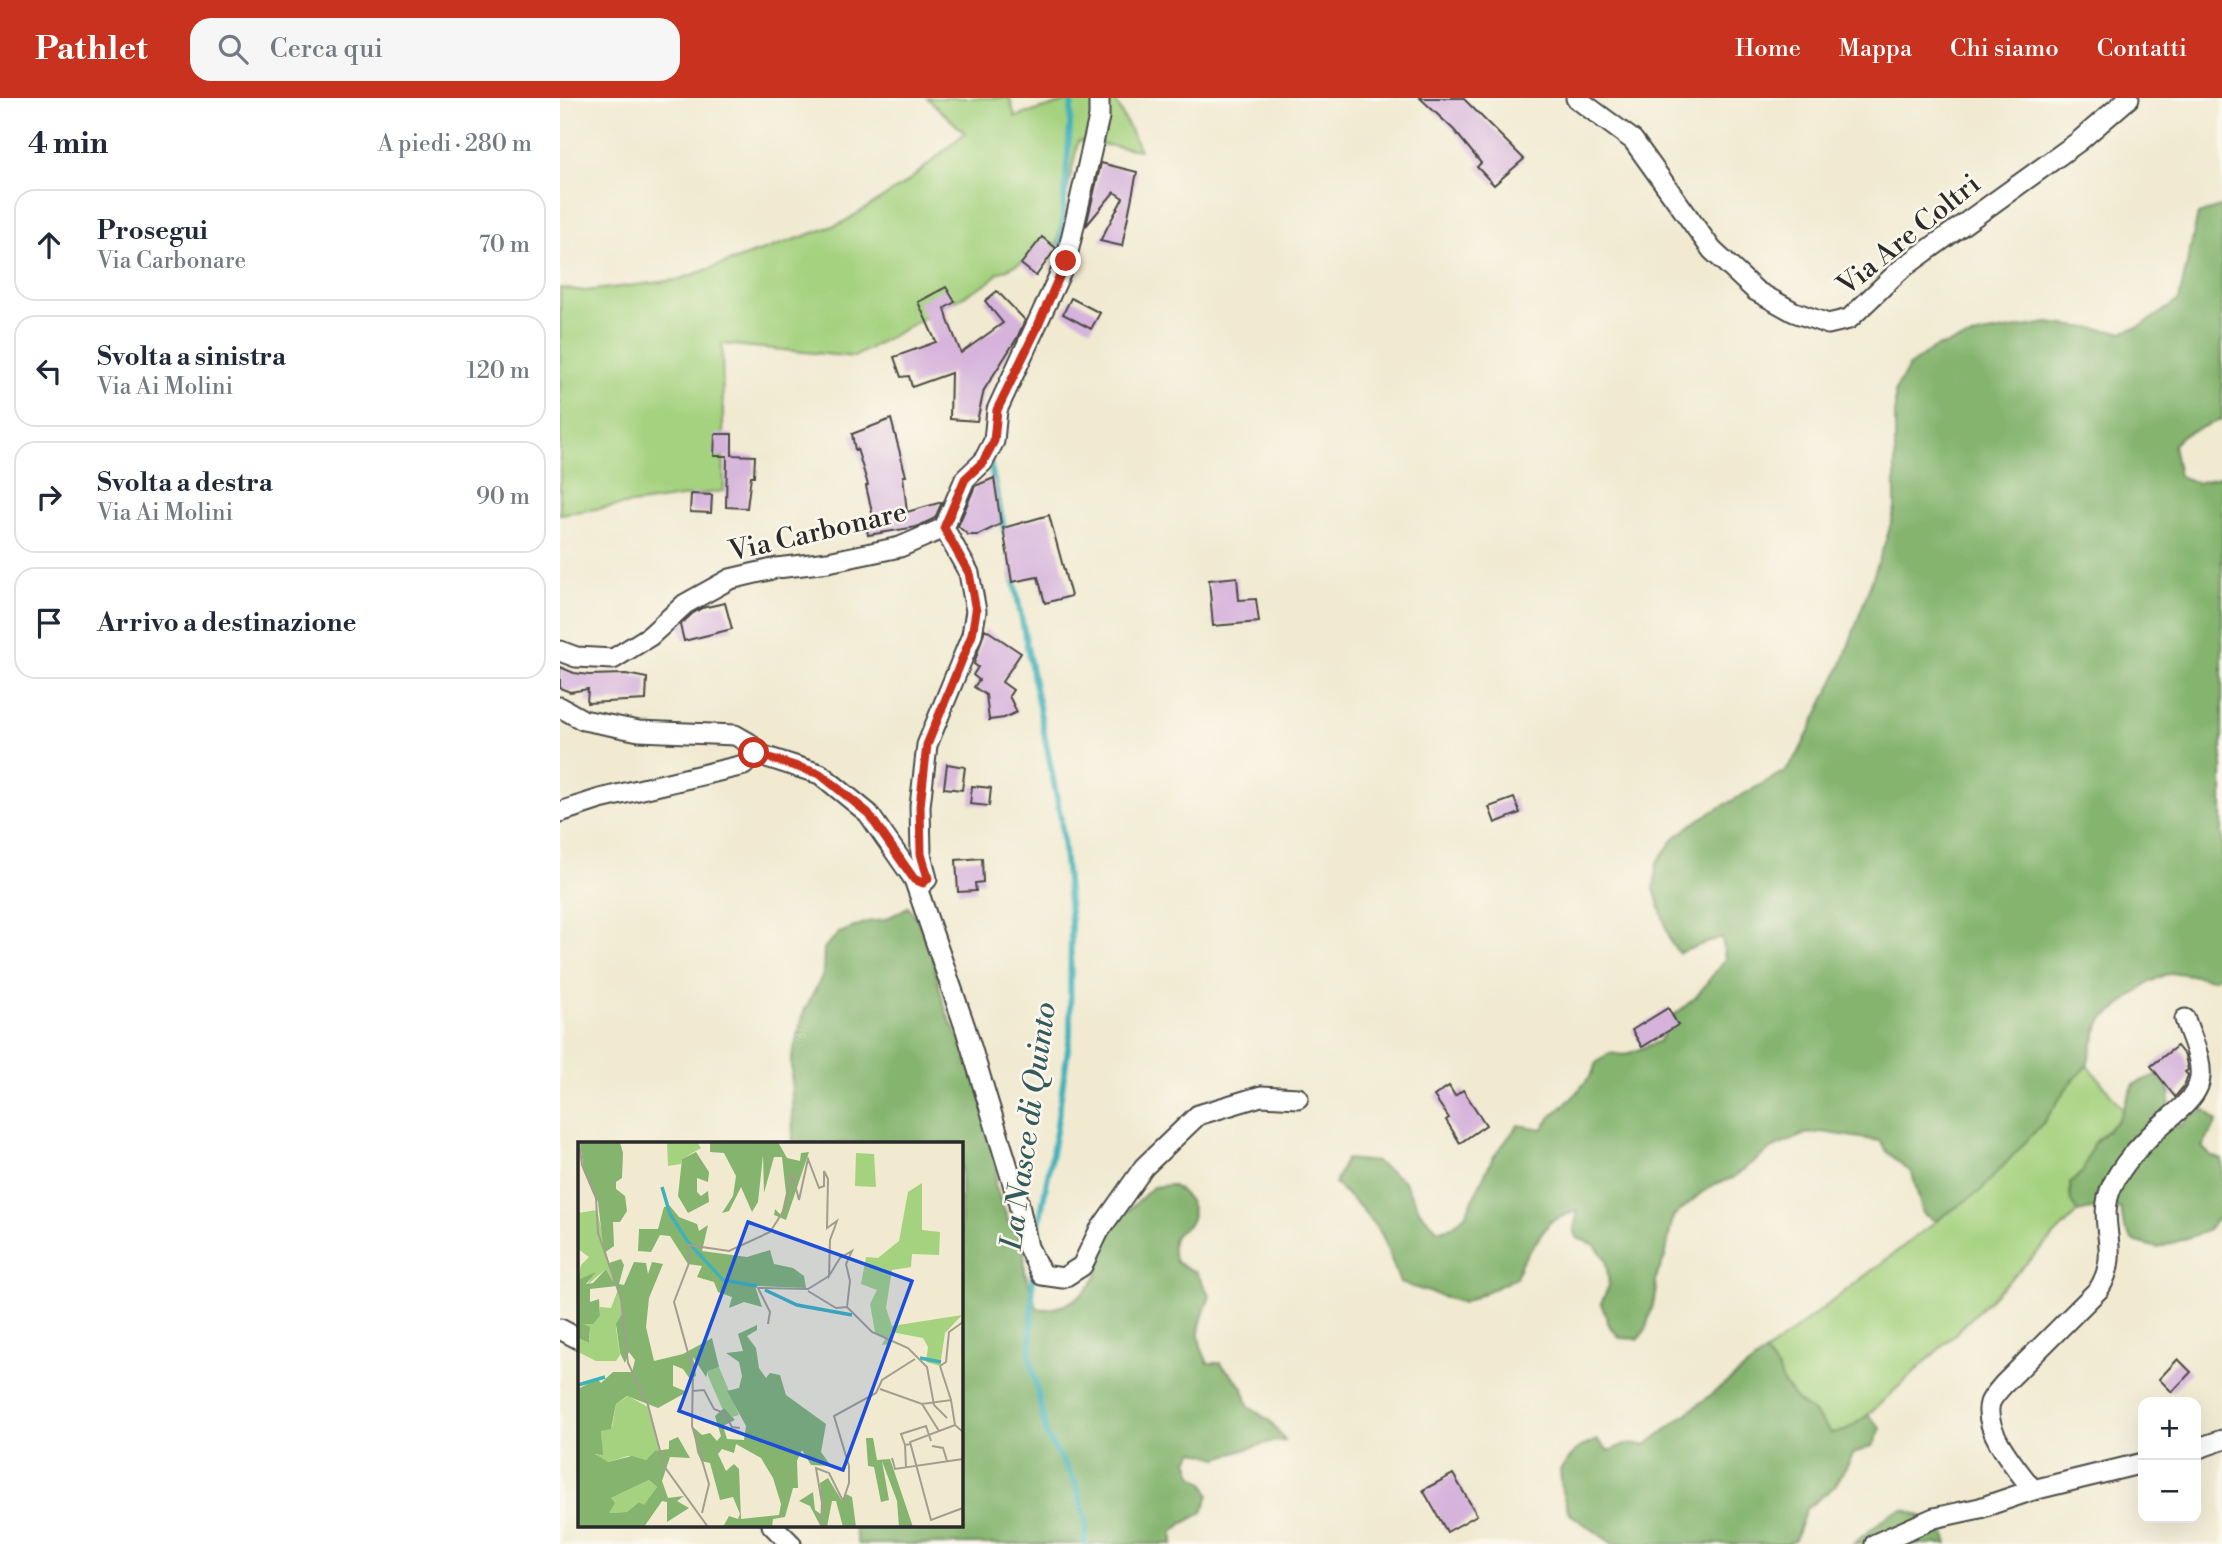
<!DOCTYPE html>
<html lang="it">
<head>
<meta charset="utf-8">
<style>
	:root { --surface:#fff; --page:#f6f6f7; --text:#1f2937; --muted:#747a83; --line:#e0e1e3; --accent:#c8321e }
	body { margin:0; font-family:"Libre Bodoni",serif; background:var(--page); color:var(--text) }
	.controls { position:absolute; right:21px; bottom:21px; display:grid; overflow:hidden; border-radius:14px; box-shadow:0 7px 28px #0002 }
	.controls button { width:63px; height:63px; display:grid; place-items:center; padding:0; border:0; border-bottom:2px solid var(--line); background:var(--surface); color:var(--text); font:35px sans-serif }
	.stop { position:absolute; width:21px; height:21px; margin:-16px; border:5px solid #c8321e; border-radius:50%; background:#fff }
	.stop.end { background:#c8321e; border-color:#fff; box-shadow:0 2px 7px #0008 }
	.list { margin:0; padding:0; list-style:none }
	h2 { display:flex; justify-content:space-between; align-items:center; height:91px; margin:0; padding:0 28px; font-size:30px }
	h2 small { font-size:23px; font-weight:400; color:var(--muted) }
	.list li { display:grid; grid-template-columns:46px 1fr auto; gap:21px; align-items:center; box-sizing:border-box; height:112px; margin:0 14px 14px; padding:0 14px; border:2px solid var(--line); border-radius:21px }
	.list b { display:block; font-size:26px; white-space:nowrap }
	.list p { margin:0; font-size:23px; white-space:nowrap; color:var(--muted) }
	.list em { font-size:23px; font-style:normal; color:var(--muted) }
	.icon { flex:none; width:38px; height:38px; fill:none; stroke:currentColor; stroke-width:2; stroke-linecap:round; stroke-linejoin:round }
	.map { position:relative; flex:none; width:1662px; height:1446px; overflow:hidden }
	header { display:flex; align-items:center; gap:42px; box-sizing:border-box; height:98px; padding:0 35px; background:var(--accent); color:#fff }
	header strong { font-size:33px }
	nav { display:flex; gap:38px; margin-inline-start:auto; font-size:24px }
	.search { width:490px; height:63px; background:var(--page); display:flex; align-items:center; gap:18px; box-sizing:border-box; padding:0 24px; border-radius:21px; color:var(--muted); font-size:26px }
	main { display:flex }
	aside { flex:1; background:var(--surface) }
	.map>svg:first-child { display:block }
	.green { fill:#a5d27f; stroke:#687e55; stroke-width:2 }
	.forest { fill:#84b46e; stroke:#58704c; stroke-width:2 }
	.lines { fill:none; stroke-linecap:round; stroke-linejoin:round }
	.stream { stroke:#41b1b9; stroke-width:6 }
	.building { fill:#d6b3db }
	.minor-casing { stroke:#494844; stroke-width:23 }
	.minor { stroke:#fff; stroke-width:19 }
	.route { stroke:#c8321e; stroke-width:9 }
	.labels { text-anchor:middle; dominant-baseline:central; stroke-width:5; stroke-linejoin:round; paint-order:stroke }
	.street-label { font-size:28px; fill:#2b2b2b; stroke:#fbf7ec }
	.water-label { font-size:30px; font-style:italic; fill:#335a5d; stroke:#fbf7ec }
	.inset-river { fill:none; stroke:#41b1b9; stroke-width:3.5 }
	.inset-road { fill:none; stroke:#a29e8f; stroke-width:2 }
	.view { fill:#1d4ed8; fill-opacity:0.15; stroke:#1d4ed8; stroke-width:3.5 }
	.inset-edge { fill:none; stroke:#2b2b2b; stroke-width:3.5 }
</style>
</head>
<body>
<header>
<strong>Pathlet</strong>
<div class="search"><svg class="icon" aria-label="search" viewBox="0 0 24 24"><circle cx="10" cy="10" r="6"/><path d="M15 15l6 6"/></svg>Cerca qui</div>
<nav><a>Home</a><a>Mappa</a><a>Chi siamo</a><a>Contatti</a></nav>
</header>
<main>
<aside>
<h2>4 min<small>A piedi · 280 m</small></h2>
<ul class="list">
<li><svg class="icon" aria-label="ahead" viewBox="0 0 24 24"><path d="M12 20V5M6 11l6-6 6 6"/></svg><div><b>Prosegui</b><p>Via Carbonare</p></div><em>70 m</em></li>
<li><svg class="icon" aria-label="left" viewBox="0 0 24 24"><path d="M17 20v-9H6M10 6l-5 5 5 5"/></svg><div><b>Svolta a sinistra</b><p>Via Ai Molini</p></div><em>120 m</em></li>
<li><svg class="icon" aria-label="right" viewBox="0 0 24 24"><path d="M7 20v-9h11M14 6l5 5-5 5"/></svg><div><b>Svolta a destra</b><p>Via Ai Molini</p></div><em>90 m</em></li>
<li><svg class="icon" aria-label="arrive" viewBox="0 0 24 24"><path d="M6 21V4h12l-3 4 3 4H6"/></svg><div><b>Arrivo a destinazione</b></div></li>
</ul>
</aside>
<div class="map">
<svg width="1662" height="1446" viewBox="0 0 1662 1446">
	<rect width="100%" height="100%" fill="#fbf7ec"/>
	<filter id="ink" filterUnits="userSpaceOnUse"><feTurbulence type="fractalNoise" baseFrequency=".0143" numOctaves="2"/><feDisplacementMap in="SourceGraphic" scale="14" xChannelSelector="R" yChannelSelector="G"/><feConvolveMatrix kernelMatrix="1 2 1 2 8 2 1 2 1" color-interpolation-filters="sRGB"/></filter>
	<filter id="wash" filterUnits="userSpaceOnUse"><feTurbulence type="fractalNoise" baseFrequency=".00686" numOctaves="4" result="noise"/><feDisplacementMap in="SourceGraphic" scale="28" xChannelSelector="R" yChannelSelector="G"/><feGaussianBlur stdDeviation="1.57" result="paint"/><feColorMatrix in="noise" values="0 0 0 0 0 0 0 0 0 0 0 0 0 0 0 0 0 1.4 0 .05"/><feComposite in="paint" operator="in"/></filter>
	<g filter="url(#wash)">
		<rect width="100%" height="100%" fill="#f1ead1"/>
		<g class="green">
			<polygon points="367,0 450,0 455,19 519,0 554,0 580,52 518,43 496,149 438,175 429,184 294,259 162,246 164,393 0,416 0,190 26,193 117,182 282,125 346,85 405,35"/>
			<polygon points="1528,967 1564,1013 1558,1022 1533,1046 1523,1073 1510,1086 1511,1104 1518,1114 1392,1239 1308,1317 1285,1333 1271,1335 1253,1314 1238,1304 1223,1285 1219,1273 1205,1255 1376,1123 1420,1093 1484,1024 1508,988"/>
		</g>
		<g class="forest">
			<polygon points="1660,109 1662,113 1662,321 1623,337 1613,347 1619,378 1637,385 1662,378 1662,876 1653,881 1618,875 1604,877 1590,884 1543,921 1537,932 1527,967 1508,988 1484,1024 1420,1093 1376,1123 1363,1116 1352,1075 1327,1054 1320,1043 1262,1034 1245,1036 1211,1051 1173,1080 1155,1086 1141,1095 1113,1119 1105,1159 1095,1182 1096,1196 1085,1233 1078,1241 1060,1240 1049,1227 1041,1205 1049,1188 1046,1162 1035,1147 1017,1140 1014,1131 1018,1112 991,1123 961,1165 956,1180 903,1205 840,1185 822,1137 801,1110 775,1085 786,1061 816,1064 843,1082 861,1115 878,1132 892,1129 906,1116 932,1061 958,1027 982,1031 991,1019 1014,998 1032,976 1036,965 1049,955 1065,957 1100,943 1111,920 1136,899 1165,861 1162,839 1119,855 1111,845 1094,791 1097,764 1115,739 1141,720 1225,673 1238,656 1282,566 1326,442 1335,411 1335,293 1349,268 1374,250 1421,236 1488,225 1562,234 1581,228 1619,202 1638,116"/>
			<path d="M 348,809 C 381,842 372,911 405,947 L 438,1053 L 435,1087 L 448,1122 L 464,1146 L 465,1174 L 477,1210 C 499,1215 525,1199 536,1179 C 541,1170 537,1156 542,1147 C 552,1125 576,1106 593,1089 L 611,1087 C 624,1093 641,1112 628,1127 C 625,1131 618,1133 615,1138 C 610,1147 613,1157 617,1165 L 636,1174 L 650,1198 C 639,1228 633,1236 648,1265 L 660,1265 L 682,1288 L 689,1309 L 710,1323 L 725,1343 L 710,1344 L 658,1360 L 634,1353 L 628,1362 L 633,1377 L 645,1386 L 649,1397 L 642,1415 L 622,1426 L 613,1434 L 613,1446 L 298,1446 L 293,1427 L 401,1427 L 401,1045 L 233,1045 L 231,962 L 244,913 L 263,877 L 264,850 L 279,835 L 307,824 L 324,822 Z"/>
			<path d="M 1596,977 C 1617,994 1609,1001 1606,1025 L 1619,1029 L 1632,1017 L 1646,1012 L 1657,1024 L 1642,1049 L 1650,1057 L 1662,1062 L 1662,1117 L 1645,1134 L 1598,1150 L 1573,1143 L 1564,1129 L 1561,1111 L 1550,1107 L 1518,1114 L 1511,1104 L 1510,1086 L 1523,1073 L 1533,1046 L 1558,1022 L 1574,986 Z"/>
			<polygon points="1205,1255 1219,1273 1223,1285 1238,1304 1253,1314 1271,1335 1285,1333 1308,1317 1321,1330 1313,1348 1294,1355 1275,1388 1246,1411 1235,1442 1227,1446 1053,1446 1009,1415 1002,1394 1000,1372 1017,1351 1037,1342 1049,1353 1065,1346 1086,1347"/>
			<polygon points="1343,1411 1381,1426 1388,1446 1293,1446 1330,1416"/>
		</g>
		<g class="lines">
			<g class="stream">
				<polyline points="501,147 512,0"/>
				<polyline points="430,364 445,435"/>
				<polyline points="453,477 501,721 511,825 510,937 496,1033 475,1148"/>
				<polyline points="473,1172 470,1259 487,1339 515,1383 526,1422 525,1446"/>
			</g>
		</g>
		<g id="blocks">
			<g class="building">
				<polygon points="860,0 903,0 964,61 934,87 917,69 921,65 894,32"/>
				<polygon points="541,65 577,74 562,148 540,143 563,100 554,94 526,128"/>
				<polygon points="482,139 496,150 476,178 461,166"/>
				<polygon points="386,189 395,204 385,210 388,222 401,255 443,225 425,203 437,193 465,222 457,240 424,292 417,323 390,321 391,275 352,289 349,278 341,279 334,259 376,244 358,204"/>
				<polygon points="511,200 540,215 531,231 503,216"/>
				<polygon points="331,321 346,378 343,378 347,414 382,404 375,420 371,422 356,429 308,437 306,425 314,423 306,388 308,387 297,351 295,352 292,336"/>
				<polygon points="155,336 172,336 172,357 195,358 194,378 191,378 187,410 166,409 167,358 154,358"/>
				<polygon points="434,380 441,426 418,437 408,437 398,428 415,388"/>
				<polygon points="131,396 152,397 151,415 130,414"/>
				<polygon points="489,417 511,498 485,505 478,479 452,484 443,430"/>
				<polygon points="677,479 679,502 696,501 699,524 653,528 649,482"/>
				<polygon points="165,505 172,531 124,543 120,527 132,516 142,510"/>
				<polygon points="425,531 461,555 442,584 453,592 449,598 457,614 444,620 429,622 426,597 414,589 419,582 413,577 418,569 414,566"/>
				<polygon points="0,569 14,575 29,577 66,576 87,580 86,602 27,605 28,591 10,594 0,590"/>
				<polygon points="387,666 405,669 402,692 384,690"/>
				<polygon points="412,688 431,690 429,708 410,706"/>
				<polygon points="954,700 960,715 935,725 929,709"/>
				<polygon points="422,760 423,784 415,785 416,793 398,794 396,762"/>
				<polygon points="1108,910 1118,927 1082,949 1072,932"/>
				<polygon points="1617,948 1625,958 1628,972 1625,974 1628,977 1624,988 1615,999 1591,968"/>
				<polygon points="889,988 895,998 903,992 926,1027 900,1045 886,1022 889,1020 874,998"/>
				<polygon points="1618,1261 1631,1274 1612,1294 1599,1281"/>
				<polygon points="893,1376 917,1417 887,1434 863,1392"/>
			</g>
		</g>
	</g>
	<g filter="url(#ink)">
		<use href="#blocks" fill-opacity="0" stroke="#494844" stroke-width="2"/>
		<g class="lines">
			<g class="minor-casing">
				<g id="minor">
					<polyline points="1016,0 1073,42 1152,152 1196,193 1234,214 1268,226 1289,221 1340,172 1518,44 1569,0"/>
					<polyline points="0,553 16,559 53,561 90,538 125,506 170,481 217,470 268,464 340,449 384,430"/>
					<polyline points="0,609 23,622 79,633 175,637 189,645 194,655 184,667 40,701 0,714"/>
					<polyline points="194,655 260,676 308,715 354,781 405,929 458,1102 468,1149 482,1177 503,1180 522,1168 539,1133 584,1069 638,1017 701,998 738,1000"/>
					<polyline points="354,781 363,785 367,781 361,756 360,708 367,647 412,537 416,513 409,475 384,430 405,381 423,364 434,343 437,312 506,163 539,19 539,0"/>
					<polyline points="0,1231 19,1241"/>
					<polyline points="1636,1351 1662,1342"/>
					<path d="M 1473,1392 C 1458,1372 1422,1332 1430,1305 C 1432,1299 1439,1292 1443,1287 L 1539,1191 C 1563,1152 1535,1125 1552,1088 C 1562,1066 1581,1047 1598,1030 C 1611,1018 1631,1005 1638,988 C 1646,967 1631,940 1625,921"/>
					<polyline points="212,1427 231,1446"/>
					<polyline points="1315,1446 1374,1420 1420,1410 1473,1392 1583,1365"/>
				</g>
			</g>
			<use href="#minor" class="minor"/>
		</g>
	</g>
	<g class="lines" filter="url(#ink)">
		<polyline class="route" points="194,655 260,676 308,715 354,781 363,785 368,780 361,756 360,708 367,647 412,537 416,513 409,475 384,430 405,381 423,364 434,343 437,312 477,230 506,163"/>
	</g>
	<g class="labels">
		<g class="street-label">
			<text transform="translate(1349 137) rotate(-39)">Via Are Coltri</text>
			<text transform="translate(258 434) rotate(-13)">Via Carbonare</text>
		</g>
		<g class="water-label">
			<text transform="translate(469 1028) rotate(-82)">La Nasce di Quinto</text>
		</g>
	</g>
	<g transform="translate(18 1044)">
		<rect width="385" height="385" fill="#f1ead1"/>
		<path d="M 89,0 L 119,0 L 123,6 L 104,17 L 103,22 L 90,24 ZM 278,11 L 296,12 L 298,45 L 277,44 ZM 344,41 L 344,88 L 362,90 L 361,113 L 334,112 L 333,125 L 314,128 L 308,166 L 314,184 L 384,173 L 367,191 L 362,224 L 348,220 L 350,205 L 345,196 L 313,190 L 312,202 L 304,203 L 307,197 L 297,190 L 292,162 L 299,148 L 283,142 L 288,115 L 300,116 L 321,99 L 330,50 ZM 19,68 L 35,140 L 28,127 L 9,143 L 16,130 L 12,137 L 0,138 L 3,123 L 11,115 L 0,107 L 0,71 ZM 41,145 L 45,170 L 38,186 L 42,213 L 38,219 L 18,219 L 0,210 L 0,196 L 11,201 L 12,188 L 5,182 L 14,182 L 22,174 L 22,165 L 33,166 ZM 141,225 L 161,273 L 154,275 L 144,266 L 130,234 L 130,229 ZM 50,254 L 70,265 L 82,310 L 68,318 L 50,314 L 30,320 L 17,314 L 24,309 L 23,289 L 34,285 L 38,262 ZM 71,338 L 79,345 L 66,364 L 61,360 L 49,370 L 31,371 L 33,356 Z" fill="#a5d27f"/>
		<path d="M 2,0 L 42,0 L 45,11 L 44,36 L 38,40 L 38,47 L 47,54 L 49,69 L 42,80 L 35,80 L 36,104 L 26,111 L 20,60 L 6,30 ZM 132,0 L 200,0 L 209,16 L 222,19 L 223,11 L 231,10 L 208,78 L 196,73 L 197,67 L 203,73 L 208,51 L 204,15 L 196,15 L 186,51 L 185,13 L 180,60 L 174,70 L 163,45 L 151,69 L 144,71 L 155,54 L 158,34 L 146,11 L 132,10 ZM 118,10 L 131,30 L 130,40 L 119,36 L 119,50 L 123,54 L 130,49 L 131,60 L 110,71 L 100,54 L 104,17 ZM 92,64 L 101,75 L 119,82 L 121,89 L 130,83 L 124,109 L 169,115 L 192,108 L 196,122 L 215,126 L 226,134 L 228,146 L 177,144 L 184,165 L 166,160 L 151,166 L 154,155 L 140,150 L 136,140 L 119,135 L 124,124 L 110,122 L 92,94 L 82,93 L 73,110 L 60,109 L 61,87 L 80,87 L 86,65 ZM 43,117 L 46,123 L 41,142 L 46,143 L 56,120 L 68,121 L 70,132 L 74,120 L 85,122 L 71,156 L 68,185 L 76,219 L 105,212 L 134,196 L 141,225 L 130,229 L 128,235 L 115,215 L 118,234 L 112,237 L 105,227 L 95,223 L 95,244 L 109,250 L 80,266 L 49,254 L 38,262 L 33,287 L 23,289 L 25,313 L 17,312 L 30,320 L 54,314 L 68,318 L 77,309 L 91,307 L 91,299 L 100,295 L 112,316 L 92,315 L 84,339 L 90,356 L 106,354 L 99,359 L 111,366 L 89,380 L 89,360 L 84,359 L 66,385 L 0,385 L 0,247 L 19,237 L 23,241 L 35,230 L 54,230 L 57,218 L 51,210 L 47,221 L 42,211 L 38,182 L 45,170 L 39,144 L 12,147 L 12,160 L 21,157 L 22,174 L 15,182 L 5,182 L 12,185 L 11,201 L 0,196 L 0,138 L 18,130 L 8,142 L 15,141 L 28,127 L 35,140 L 31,121 ZM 71,338 L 79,345 L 66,363 L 61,360 L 49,370 L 31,371 L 37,361 L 33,356 ZM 179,183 L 179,188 L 169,194 L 178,206 L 181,226 L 188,236 L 192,231 L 202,233 L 208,253 L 248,282 L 243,310 L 253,324 L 233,323 L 224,308 L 219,319 L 220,346 L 215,346 L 207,375 L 195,377 L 194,385 L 145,385 L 151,374 L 160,377 L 162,372 L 155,355 L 142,358 L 132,321 L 123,319 L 119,310 L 115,285 L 124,293 L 132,291 L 139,299 L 143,294 L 137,274 L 146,266 L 157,278 L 145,284 L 149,297 L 166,298 L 168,284 L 149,249 L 161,246 L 164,234 L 161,220 L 148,211 L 165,209 L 160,192 ZM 158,302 L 183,316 L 195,336 L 203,362 L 201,373 L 163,377 L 161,327 L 156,322 L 148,329 L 140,312 L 144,307 L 156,311 ZM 288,296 L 295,296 L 299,318 L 312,317 L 335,385 L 321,385 L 319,359 L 304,319 L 311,358 L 303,360 L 296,325 L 290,324 ZM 250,336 L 264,359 L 268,352 L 274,355 L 278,385 L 265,385 L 258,359 L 254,359 L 249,385 L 243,385 L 232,364 L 221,359 L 235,350 L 237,368 L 244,373 L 242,341 Z" fill="#84b46e" fill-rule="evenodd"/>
		<path class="inset-river" d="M 84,45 L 92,72 L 110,100M 110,100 L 145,138 L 179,144M 187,148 L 219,163 L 274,173M 342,216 L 363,220M 0,243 L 27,235"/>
		<path class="inset-road" d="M 1,0 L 4,23 L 18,56 L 20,91 L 43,157 L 50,221 L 70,263 L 86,324 L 130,385M 230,149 L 258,166 L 269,165M 269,165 L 294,190 L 330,206 L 349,225 L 356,263 L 369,276M 190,182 L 192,170 L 180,146 L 230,147 L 251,134M 362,224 L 368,220 L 371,190 L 385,180M 362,224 L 373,258M 302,247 L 344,262 L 373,258 L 377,283 L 385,290M 115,249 L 126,248 L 136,267 L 146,271 L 154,285 L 162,286M 344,262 L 361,289M 377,283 L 332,300 L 353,378 L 385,366M 333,302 L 327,303 L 323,292 L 348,284 L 353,299M 327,303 L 328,325M 354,304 L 365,306 L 369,319M 314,316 L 317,327 L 385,317M 124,371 L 131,342 L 114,284 L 115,229 L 96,160 L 111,121 L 110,103 L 151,109 L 192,90 L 206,68 L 214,31 L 221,58 L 230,17 L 241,46 L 246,44 L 246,29 L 250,37 L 249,86 L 259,79 L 252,98 L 251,134 L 262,116 L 274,109 L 268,122 L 272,139 L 269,165M 243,385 L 244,361 L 238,326 L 251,331 L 265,359 L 271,341 L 271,324 L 256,274 L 298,251 L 304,238 L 337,217"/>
		<path class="view" d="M 170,80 L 334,139 L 265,328 L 101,269 Z"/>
		<rect width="385" height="385" class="inset-edge"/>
	</g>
</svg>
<div class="controls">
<button>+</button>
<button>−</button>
</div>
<div class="stop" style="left:194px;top:655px"></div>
<div class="stop end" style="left:506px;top:163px"></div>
</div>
</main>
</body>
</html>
